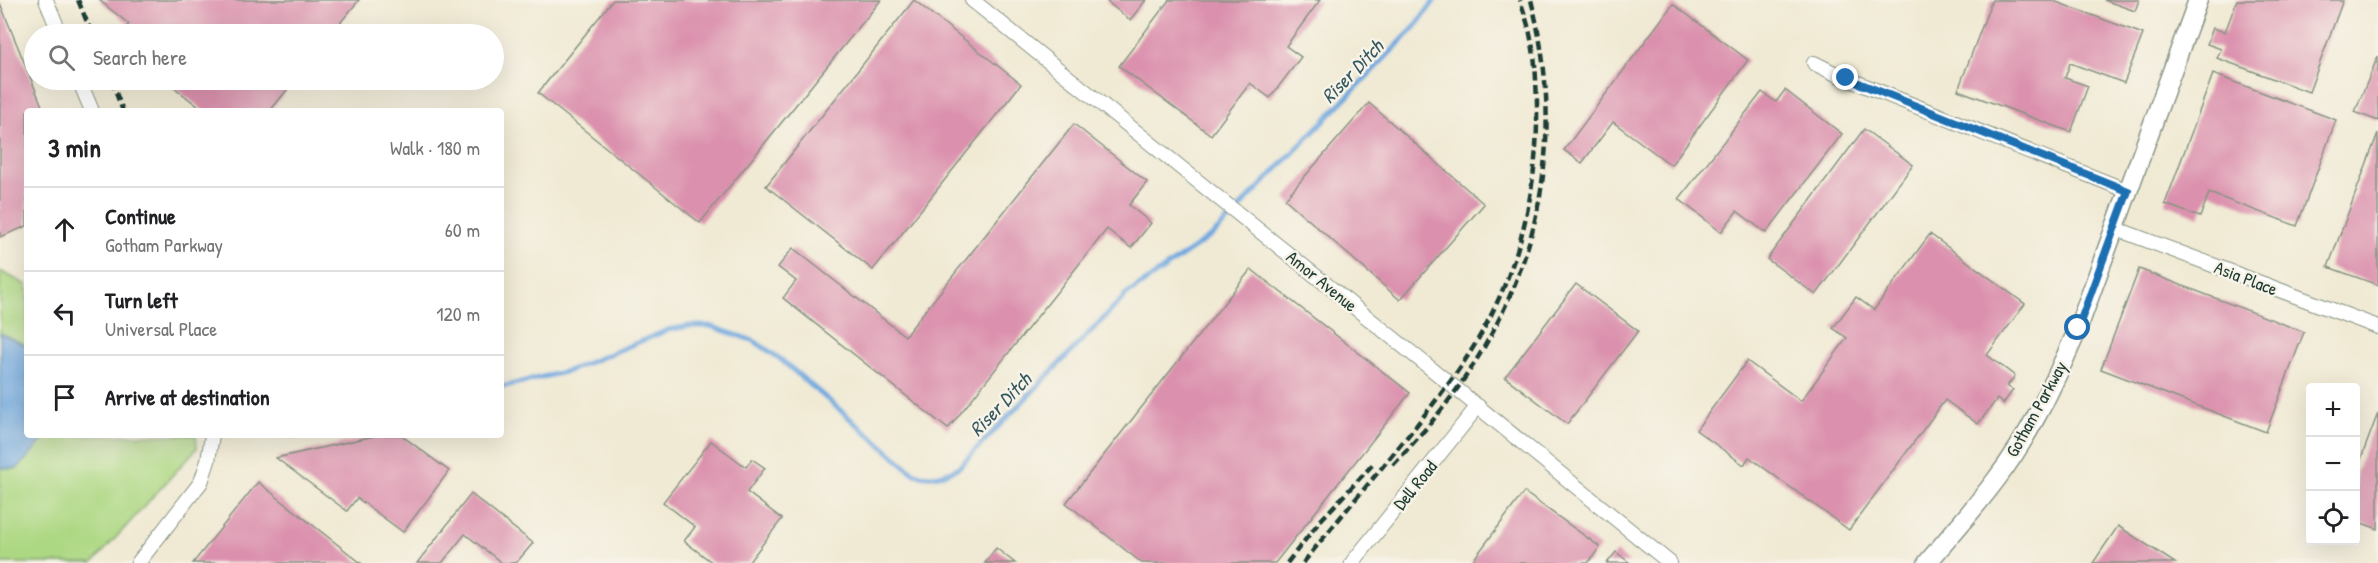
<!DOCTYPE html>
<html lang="en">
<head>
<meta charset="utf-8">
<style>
	:root { --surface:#fff; --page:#f2f2f2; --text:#202124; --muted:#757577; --line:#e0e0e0 }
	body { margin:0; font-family:"Patrick Hand",sans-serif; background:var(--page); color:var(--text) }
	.controls { position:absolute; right:18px; bottom:18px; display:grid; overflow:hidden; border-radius:6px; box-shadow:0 6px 24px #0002 }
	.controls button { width:54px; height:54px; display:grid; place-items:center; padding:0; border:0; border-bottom:2px solid var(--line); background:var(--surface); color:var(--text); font:30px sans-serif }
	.stop { position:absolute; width:18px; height:18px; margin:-14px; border:4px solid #1f6fb2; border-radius:50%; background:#fff }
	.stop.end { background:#1f6fb2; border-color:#fff; box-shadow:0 2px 6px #0008 }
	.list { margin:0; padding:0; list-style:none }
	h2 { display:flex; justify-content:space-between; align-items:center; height:78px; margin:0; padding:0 24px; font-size:26px }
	h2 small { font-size:20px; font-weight:400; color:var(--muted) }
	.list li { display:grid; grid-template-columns:39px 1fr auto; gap:18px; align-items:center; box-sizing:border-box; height:84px; padding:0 24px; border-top:2px solid var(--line) }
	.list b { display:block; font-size:22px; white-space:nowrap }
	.list p { margin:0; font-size:20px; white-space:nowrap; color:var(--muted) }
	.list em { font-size:20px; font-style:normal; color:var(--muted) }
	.icon { flex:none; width:33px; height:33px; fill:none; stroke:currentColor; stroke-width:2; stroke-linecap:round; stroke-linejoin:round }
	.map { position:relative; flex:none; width:2378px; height:563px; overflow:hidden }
	.search { position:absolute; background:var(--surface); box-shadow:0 6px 24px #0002; left:24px; top:24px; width:480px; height:66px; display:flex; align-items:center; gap:15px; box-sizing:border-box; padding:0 21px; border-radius:33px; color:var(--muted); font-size:22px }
	.panel { position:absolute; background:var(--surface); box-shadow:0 6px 24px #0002; left:24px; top:108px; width:480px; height:330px; border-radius:6px }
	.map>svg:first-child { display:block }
	.green { fill:#add883; stroke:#668a5c; stroke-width:1.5 }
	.water { fill:#70a8df; stroke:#48728a; stroke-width:1.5 }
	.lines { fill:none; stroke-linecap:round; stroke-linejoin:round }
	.stream { stroke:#70a8df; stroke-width:5 }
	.building { fill:#db91ad }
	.minor-casing { stroke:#889484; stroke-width:16 }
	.tertiary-casing { stroke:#889484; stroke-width:21 }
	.minor { stroke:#fff; stroke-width:14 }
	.tertiary { stroke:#fff; stroke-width:18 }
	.rail { stroke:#1f3d34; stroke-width:4.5; stroke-dasharray:9 4.5; stroke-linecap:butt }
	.route { stroke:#1f6fb2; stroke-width:8 }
	.labels { text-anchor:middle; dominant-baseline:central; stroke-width:5; stroke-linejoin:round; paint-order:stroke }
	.street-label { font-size:18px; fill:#1f3d34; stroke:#f7f3e8 }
	.water-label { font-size:20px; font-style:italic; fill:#33585f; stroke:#f7f3e8 }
</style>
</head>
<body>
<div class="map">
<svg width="2378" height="563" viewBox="0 0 2378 563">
	<rect width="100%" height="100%" fill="#f7f3e8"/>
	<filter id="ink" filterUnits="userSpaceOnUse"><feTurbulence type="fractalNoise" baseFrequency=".0167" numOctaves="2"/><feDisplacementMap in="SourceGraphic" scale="12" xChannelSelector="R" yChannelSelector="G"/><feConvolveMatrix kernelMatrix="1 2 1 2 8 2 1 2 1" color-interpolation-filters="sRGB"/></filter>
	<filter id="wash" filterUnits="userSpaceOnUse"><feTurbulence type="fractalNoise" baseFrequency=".008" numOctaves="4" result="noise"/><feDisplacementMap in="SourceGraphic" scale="24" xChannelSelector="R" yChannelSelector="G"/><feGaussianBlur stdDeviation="1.35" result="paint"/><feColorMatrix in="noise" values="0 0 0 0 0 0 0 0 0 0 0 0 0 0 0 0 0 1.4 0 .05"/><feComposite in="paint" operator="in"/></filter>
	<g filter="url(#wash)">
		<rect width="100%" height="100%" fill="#f0ead4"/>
		<g class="green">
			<polygon points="0,271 27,285 27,346 0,333"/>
			<polygon points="196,435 197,448 93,563 0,563 0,468 17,469 45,436"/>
		</g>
		<polygon class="water" points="0,333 27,346 27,435 48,435 17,469 0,468"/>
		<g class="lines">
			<g class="stream">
				<path d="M 501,387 L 568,371 L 668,330 L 689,326 L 710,326 L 754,341 L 779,358 L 915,474 C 932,478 943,476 959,467 L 1126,295 L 1214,234 L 1414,28 L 1435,0"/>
				<polyline points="281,435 303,435"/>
			</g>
		</g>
		<g id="blocks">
			<g class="building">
				<polygon points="99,0 359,0 331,34 120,34 129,24"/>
				<polygon points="613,0 881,0 700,223 538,93"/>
				<polygon points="914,0 1021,84 873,270 766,186"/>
				<polygon points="1105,0 1146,0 1130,20"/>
				<polygon points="1169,0 1320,0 1286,46 1301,57 1270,98 1250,83 1211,135 1119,66"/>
				<polygon points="1992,0 2051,0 2143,34 2124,83 2070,63 2065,78 2088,86 2071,132 1958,90"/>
				<polygon points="2104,0 2139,0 2135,11"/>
				<polygon points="2237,0 2343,0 2309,92 2217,58 2221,49 2207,44 2213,28 2225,32"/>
				<polygon points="0,3 44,111 27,111 27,226 0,237"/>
				<polygon points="1673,4 1748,60 1671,165 1613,122 1582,163 1564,150"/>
				<polygon points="2378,56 2378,121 2355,112"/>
				<polygon points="2213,74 2336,120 2297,226 2209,193 2200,217 2165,204"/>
				<polygon points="165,80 295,80 270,111 204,111"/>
				<polygon points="1785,90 1842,134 1766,233 1737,211 1721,232 1679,199 1762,92 1776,102"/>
				<polygon points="1369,103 1484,204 1400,300 1285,199"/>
				<polygon points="1074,124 1147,182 1129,205 1151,223 1131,248 1107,229 948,429 783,298 796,281 778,267 793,248 905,336"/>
				<polygon points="1864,129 1913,165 1816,295 1767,259"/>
				<polygon points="2378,133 2378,285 2328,267"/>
				<polygon points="1930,234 2025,304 1987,355 2015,376 2007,386 2013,390 2003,404 1997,399 1978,424 1945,400 1849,530 1749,457 1744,465 1696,430 1747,361 1801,401 1847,338 1833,328 1856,297 1874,310"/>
				<polygon points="1251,269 1410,393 1275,563 1142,563 1066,503"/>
				<polygon points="2139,269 2304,332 2266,432 2101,369"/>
				<polygon points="1576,284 1638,331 1567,424 1505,377"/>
				<polygon points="2378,413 2378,529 2356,521 2356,472"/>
				<polygon points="379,435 401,435 449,471 403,532 357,498 347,511 276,458"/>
				<polygon points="711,441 746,467 752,459 765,468 747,492 782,519 748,563 713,563 684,541 695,527 663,502"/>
				<polygon points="258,482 361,563 193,563"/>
				<polygon points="1524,492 1600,547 1588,563 1471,563"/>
				<polygon points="471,494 533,543 516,563 502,563 465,534 442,563 417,563"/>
				<polygon points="2118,526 2175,563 2093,563"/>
				<polygon points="996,548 1015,563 985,563"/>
				<polygon points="1616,552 1630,563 1607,563"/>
			</g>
		</g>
	</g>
	<g filter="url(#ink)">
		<use href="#blocks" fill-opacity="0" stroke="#889484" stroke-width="1.5"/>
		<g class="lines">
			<g class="minor-casing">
				<g id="minor">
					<polyline points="46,0 60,34"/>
					<polyline points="972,0 1449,383 1670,563"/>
					<polyline points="1814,63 1838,75 2128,191"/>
					<polyline points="79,80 92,111"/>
					<polyline points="2114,228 2378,327"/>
					<polyline points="138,563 201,482 208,461 212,435"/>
					<polyline points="1352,563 1478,406"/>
				</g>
			</g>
			<g class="tertiary-casing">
				<path id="tertiary" d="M 1927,563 C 1950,536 1974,509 1995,481 C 2030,436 2054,383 2077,331 L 2198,0"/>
			</g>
			<use href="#minor" class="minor"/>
			<use href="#tertiary" class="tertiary"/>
			<g class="rail">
				<polyline points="78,0 92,34"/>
				<polyline points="111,80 123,111"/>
				<path d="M 1393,465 C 1415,441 1438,416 1457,389 C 1540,273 1567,138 1531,0"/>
				<polyline points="1287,563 1320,521 1375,462"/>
				<path d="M 1303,563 C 1351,503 1403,445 1449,383 C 1511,300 1539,206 1537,103 C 1536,82 1536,60 1531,39 C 1529,26 1524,13 1520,0"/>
			</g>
		</g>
	</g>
	<g class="lines" filter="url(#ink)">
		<polyline class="route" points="1846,78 2128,191 2078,328"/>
	</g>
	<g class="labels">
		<g class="street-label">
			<text transform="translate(2246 278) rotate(21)">Asia Place</text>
			<text transform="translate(1322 281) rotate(39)">Amor Avenue</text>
			<text transform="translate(2036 409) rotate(-61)">Gotham Parkway</text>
			<text transform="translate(1415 485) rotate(-51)">Dell Road</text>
		</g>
		<g class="water-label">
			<text transform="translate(1352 71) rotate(-46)">Riser Ditch</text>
			<text transform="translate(1000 404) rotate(-46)">Riser Ditch</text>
		</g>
	</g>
</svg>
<div class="controls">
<button>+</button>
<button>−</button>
<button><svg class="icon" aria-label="locate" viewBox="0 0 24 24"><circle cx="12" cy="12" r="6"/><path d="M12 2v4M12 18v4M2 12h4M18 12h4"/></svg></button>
</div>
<div class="stop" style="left:2078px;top:328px"></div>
<div class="stop end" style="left:1846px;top:78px"></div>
<div class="search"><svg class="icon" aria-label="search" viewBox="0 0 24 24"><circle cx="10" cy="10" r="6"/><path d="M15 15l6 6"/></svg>Search here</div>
<section class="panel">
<h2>3 min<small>Walk · 180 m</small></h2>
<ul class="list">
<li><svg class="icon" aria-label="ahead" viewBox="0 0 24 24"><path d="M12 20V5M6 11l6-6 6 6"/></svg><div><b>Continue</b><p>Gotham Parkway</p></div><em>60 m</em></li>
<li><svg class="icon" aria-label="left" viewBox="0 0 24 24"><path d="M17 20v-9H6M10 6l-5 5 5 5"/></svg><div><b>Turn left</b><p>Universal Place</p></div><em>120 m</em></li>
<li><svg class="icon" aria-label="arrive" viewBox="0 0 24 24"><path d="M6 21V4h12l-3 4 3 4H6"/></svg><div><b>Arrive at destination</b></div></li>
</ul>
</section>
</div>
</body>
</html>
